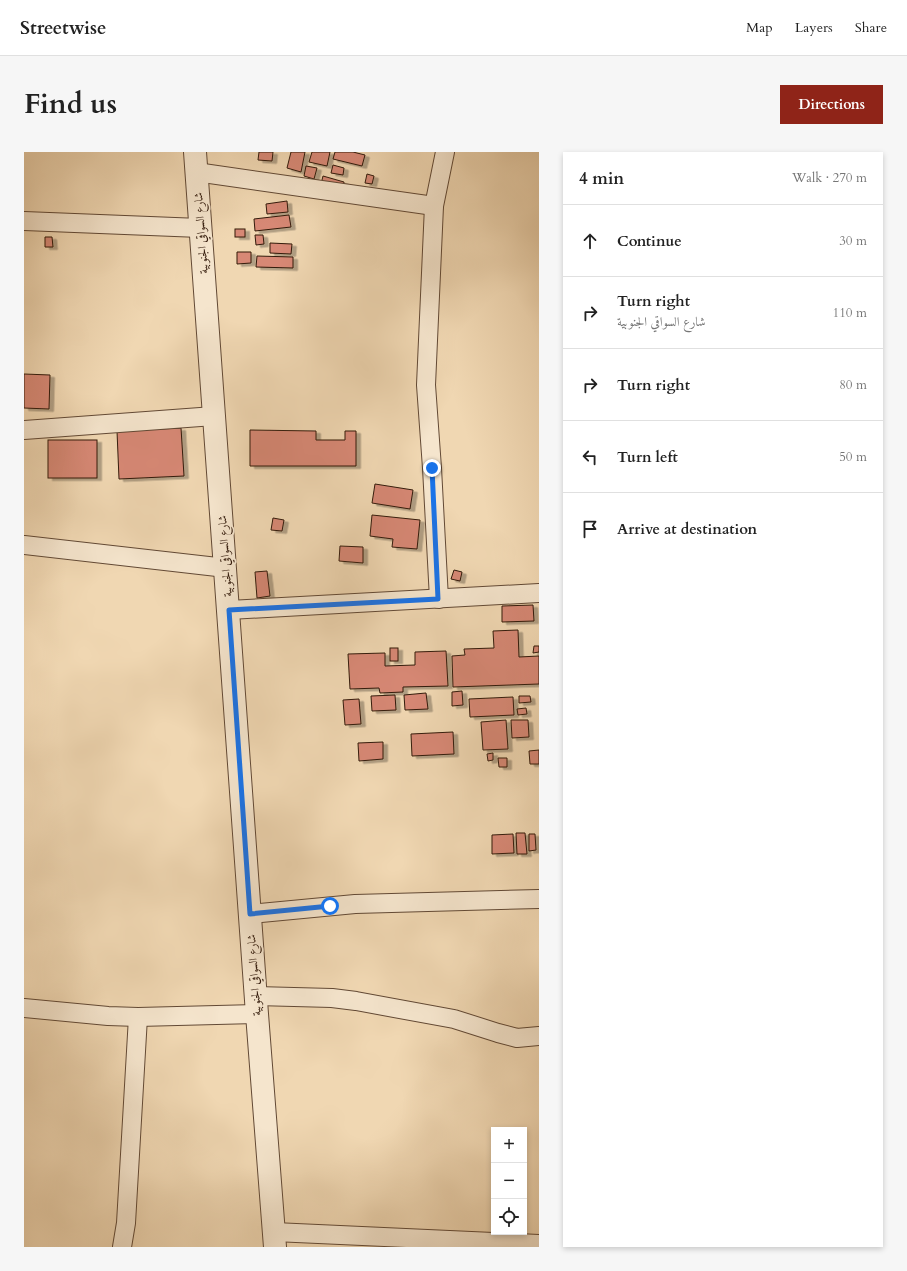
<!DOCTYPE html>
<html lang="en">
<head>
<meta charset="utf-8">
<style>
	:root { --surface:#fff; --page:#f6f6f6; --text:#222; --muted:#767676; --line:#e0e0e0; --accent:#8f2418 }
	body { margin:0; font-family:Cardo,Amiri,serif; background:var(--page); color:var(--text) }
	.controls { position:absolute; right:12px; bottom:12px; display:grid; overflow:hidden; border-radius:0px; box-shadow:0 2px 6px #0003 }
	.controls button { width:36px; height:36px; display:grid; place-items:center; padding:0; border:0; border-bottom:1px solid var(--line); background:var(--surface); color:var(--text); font:20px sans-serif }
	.stop { position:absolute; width:12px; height:12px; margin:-9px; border:3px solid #1a73e8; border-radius:50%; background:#fff }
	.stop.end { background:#1a73e8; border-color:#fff; box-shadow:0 1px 4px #0008 }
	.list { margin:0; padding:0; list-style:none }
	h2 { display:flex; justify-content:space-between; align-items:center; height:52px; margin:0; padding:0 16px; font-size:17px }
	h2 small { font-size:13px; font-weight:400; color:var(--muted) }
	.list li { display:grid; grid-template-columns:26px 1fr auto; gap:12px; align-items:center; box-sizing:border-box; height:72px; padding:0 16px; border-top:1px solid var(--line) }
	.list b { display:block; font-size:15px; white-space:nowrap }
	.list p { margin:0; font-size:13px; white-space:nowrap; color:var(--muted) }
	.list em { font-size:13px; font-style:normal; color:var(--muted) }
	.icon { flex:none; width:22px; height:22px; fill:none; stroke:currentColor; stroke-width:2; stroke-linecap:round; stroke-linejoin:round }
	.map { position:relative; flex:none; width:515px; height:1095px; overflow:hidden; border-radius:0px }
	header { display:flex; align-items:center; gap:24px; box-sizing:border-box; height:56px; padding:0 20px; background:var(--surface); border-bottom:1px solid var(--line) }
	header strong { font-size:19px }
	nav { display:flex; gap:22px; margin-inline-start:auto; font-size:14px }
	.intro { display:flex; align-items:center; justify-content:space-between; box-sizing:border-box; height:96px; padding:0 24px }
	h1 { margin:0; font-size:28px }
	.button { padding:10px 18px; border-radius:0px; background:var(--accent); color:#fff; font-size:14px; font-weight:700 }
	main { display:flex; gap:24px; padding:0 24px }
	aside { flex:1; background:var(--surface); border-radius:0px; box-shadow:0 2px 6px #0003 }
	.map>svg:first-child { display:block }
	.building { fill:#d78875; stroke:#321a0b; filter:url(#shadow) }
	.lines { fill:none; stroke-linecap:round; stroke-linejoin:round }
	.minor-casing { stroke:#624935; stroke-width:20 }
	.tertiary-casing { stroke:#624935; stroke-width:24 }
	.minor { stroke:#f5e5cd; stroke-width:18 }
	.tertiary { stroke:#f5e5cd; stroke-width:22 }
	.route { stroke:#1a73e8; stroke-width:5 }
	.labels { text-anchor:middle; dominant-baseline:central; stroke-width:3.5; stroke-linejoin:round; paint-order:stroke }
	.street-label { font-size:12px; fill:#321a0b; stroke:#f5e5cd }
</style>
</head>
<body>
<header>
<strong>Streetwise</strong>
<nav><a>Map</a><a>Layers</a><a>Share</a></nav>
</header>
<div class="intro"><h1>Find us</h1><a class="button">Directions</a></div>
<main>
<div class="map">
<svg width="515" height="1095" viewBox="0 0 515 1095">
	<defs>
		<filter id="shadow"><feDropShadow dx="4.5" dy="2.5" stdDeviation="0" flood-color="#0004"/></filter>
	</defs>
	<rect width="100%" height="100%" fill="#f0d7b2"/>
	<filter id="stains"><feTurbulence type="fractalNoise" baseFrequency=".005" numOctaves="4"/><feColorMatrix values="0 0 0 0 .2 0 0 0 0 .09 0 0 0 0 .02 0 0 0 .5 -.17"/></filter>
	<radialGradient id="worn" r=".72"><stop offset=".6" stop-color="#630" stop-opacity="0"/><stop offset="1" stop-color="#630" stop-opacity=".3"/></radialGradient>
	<g class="building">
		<polygon points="235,0 249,0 248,9 234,8"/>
		<polygon points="267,0 281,0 277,20 263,16"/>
		<polygon points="288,0 306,0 303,14 285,10"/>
		<polygon points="311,0 329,0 341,3 338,14 309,7"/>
		<polygon points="309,13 320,16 319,23 307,21"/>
		<polygon points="282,14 293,16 290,27 280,24"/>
		<polygon points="343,22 350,24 348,32 341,31"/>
		<polygon points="299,24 320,30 319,37 297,32"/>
		<polygon points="263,49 264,60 243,62 242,52"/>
		<polygon points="265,63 267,75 231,79 230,67"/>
		<rect x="211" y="77" width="10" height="8"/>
		<polygon points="231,83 239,83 240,92 232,93"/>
		<polygon points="21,85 28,85 29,95 21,95"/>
		<polygon points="246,91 268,92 267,102 246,101"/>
		<polygon points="213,100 227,100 227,111 213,112"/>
		<polygon points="233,104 269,105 269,116 232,115"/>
		<polygon points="0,222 26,223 25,257 0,256"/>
		<polygon points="157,276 160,324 95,327 93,279"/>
		<polygon points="226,278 292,279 292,288 321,288 321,279 332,279 332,314 226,314"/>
		<rect x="24" y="288" width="49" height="38"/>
		<polygon points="351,332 389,338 386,357 348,351"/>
		<polygon points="348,363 396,368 393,397 368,395 369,387 346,384"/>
		<polygon points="249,366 260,368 258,379 247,378"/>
		<polygon points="316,394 339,395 339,411 315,409"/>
		<polygon points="430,418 438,420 436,429 427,427"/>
		<polygon points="243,419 246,444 233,446 231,420"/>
		<polygon points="509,453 510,469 478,470 478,454"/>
		<polygon points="494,478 495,505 515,504 515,532 429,535 428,504 441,503 440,497 470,496 469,479"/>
		<polygon points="510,494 515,494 515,500 509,501"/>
		<rect x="366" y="496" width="8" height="13"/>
		<polygon points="422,499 424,534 379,535 379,540 356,541 355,536 326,537 324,502 361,501 361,514 391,513 391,500"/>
		<polygon points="438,539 439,553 428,554 428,540"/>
		<polygon points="402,541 404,557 381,558 380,543"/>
		<polygon points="371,543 372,558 348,559 347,544"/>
		<polygon points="495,544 506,544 507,550 495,551"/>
		<polygon points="489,545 490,563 446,565 445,547"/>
		<polygon points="335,547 337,572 321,573 319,548"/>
		<polygon points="502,556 503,562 494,563 493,557"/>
		<polygon points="482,568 484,597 459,598 457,570"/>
		<polygon points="487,568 504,568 505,585 488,586"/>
		<polygon points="429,580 430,602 388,604 387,582"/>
		<polygon points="359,590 359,607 335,609 334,591"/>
		<polygon points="515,598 515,612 506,612 505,599"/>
		<polygon points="469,601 469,608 464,609 463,602"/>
		<polygon points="474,606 483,606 483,615 475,615"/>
		<polygon points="492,681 501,681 503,702 493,702"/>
		<polygon points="489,682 490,701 468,702 468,683"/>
		<polygon points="505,682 511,682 512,698 505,699"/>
	</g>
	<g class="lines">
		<g class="minor-casing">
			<g id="minor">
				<polyline points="172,20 410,54"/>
				<polyline points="0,69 176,76"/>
				<polyline points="0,278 190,264"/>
				<polyline points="0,393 202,416"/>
				<polyline points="415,447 408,316 402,233 410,54 421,0"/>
				<polyline points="205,458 515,441"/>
				<polyline points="226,762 331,752 515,747"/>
				<polyline points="232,844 308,846 332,849 430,867 474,881 493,886 515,884"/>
				<polyline points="0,856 84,864 114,865 233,862"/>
				<polyline points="250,1080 515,1092"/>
				<polyline points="98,1095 102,1071 114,865"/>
			</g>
		</g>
		<g class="tertiary-casing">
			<polyline id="tertiary" points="171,0 233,862 251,1095"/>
		</g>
		<use href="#minor" class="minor"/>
		<use href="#tertiary" class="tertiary"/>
	</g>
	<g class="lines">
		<polyline class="route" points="306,754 226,762 205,458 414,447 408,316"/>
	</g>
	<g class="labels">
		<g class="street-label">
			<text transform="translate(177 81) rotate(-94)">شارع السواقي الجنوبية</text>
			<text transform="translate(201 404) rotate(-94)">شارع السواقي الجنوبية</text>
			<text transform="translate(230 823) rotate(-94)">شارع السواقي الجنوبية</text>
		</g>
	</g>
	<rect width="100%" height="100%" filter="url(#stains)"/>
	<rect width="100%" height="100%" fill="url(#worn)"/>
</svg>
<div class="controls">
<button>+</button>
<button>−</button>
<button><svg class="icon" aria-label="locate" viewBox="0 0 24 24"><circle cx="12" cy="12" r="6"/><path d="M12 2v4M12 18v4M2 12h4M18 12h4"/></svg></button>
</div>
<div class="stop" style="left:306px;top:754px"></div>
<div class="stop end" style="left:408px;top:316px"></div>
</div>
<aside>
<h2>4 min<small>Walk · 270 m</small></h2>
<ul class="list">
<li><svg class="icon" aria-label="ahead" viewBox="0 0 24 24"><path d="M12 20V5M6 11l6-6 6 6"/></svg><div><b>Continue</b></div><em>30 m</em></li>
<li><svg class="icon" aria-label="right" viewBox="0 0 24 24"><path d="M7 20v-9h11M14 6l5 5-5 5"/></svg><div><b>Turn right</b><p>شارع السواقي الجنوبية</p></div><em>110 m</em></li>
<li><svg class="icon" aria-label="right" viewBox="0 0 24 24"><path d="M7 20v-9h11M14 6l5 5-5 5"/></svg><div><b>Turn right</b></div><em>80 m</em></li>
<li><svg class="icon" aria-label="left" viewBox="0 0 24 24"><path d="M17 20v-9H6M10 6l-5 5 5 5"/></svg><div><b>Turn left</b></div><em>50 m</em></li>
<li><svg class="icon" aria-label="arrive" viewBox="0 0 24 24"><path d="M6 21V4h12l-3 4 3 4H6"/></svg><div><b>Arrive at destination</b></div></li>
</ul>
</aside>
</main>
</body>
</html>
